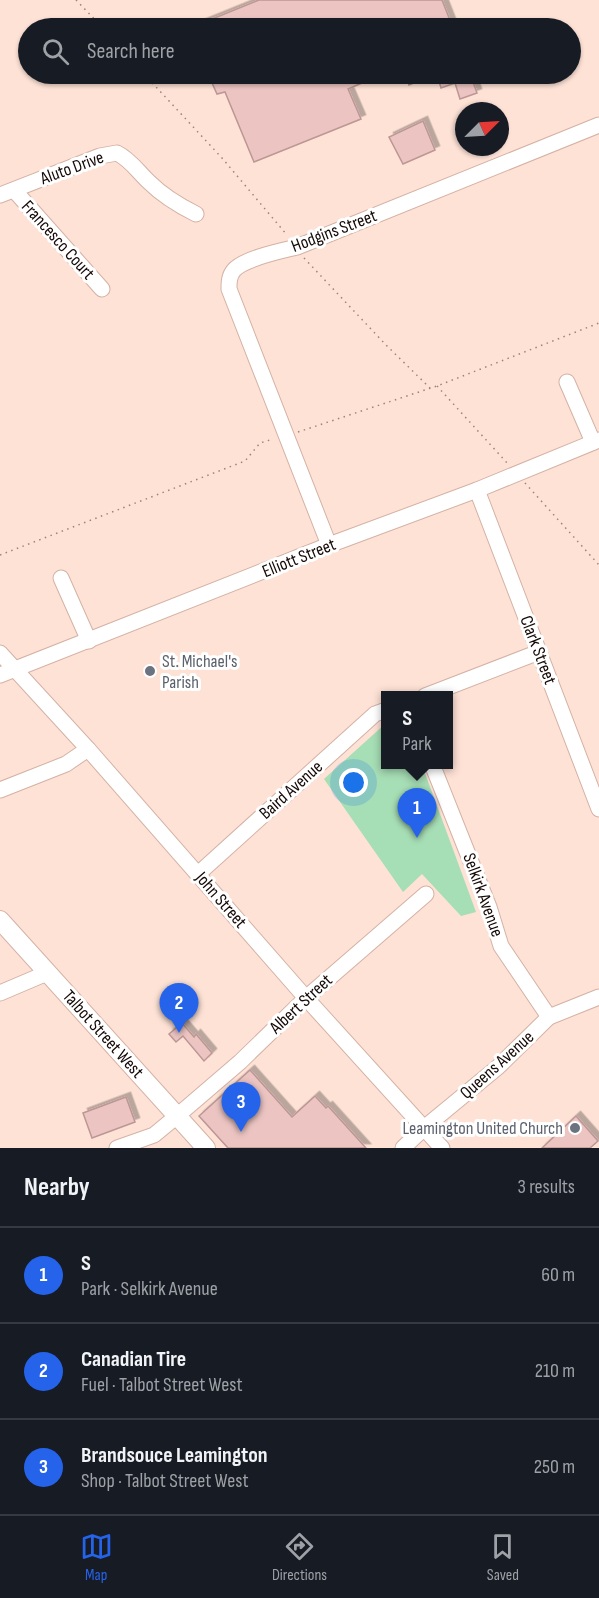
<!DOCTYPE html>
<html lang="en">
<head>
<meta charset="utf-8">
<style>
	:root { --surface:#171b24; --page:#242831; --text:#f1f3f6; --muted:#9ea1a6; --line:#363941; --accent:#2563eb }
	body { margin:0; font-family:"Sofia Sans Condensed",sans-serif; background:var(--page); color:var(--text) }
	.compass { position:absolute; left:455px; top:102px; width:54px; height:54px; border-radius:50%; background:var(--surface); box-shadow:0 2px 4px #0004; rotate:66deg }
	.you { position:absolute; left:354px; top:783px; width:21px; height:21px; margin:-15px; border:4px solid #fff; border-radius:50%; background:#1a73e8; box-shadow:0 0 0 9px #1a73e833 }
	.badge { display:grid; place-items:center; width:39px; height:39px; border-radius:50%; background:var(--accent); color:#fff; font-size:20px; font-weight:700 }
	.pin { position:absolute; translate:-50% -50px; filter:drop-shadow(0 2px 3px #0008) }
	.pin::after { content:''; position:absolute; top:32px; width:21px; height:18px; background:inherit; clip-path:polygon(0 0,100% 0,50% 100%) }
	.popup { position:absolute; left:381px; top:691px; width:72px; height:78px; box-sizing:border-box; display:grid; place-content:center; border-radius:0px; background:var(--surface); filter:drop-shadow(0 2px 4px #0005); font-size:20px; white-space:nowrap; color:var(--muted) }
	.popup b { font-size:22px; color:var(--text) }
	.popup::after { content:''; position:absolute; left:50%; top:100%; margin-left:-12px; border:12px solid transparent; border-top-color:var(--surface) }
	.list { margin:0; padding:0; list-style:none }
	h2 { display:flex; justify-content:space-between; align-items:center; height:78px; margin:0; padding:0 24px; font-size:26px }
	h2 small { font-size:20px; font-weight:400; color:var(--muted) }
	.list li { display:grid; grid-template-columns:39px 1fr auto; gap:18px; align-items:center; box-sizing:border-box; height:96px; padding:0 24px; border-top:2px solid var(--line) }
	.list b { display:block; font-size:22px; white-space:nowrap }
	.list p { margin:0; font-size:20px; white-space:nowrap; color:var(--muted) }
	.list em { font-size:20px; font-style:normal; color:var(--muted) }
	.icon { flex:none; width:33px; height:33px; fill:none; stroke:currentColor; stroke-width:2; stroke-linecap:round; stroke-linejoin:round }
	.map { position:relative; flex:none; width:599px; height:1148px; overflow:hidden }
	.search { position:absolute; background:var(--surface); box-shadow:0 2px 4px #0004; left:18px; right:18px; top:18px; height:66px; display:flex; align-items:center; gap:15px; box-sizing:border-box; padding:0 21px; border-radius:33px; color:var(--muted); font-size:22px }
	.sheet { height:366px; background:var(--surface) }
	nav { display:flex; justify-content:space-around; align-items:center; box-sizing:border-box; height:84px; border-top:2px solid var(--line); background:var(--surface); font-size:16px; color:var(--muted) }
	nav a { display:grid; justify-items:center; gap:3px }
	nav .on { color:var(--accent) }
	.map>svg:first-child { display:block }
	.green { fill:#a6deb5 }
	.building { fill:#ecc5c3; stroke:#bc9795; stroke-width:1.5; filter:url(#shadow) }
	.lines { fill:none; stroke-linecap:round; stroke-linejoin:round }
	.minor-casing { stroke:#d4b2a4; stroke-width:17 }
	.major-casing { stroke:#d4b2a4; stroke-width:20 }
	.path { stroke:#9a857d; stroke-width:1.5; stroke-dasharray:1.5 4.5; stroke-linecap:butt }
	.minor { stroke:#fff; stroke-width:15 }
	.major { stroke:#fff; stroke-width:18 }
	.worship-dot { fill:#6b7280; stroke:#fff; stroke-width:2 }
	.labels { text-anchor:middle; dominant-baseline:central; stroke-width:6; stroke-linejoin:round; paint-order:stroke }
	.street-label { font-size:18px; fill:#140906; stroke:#fff }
	.worship-label { font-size:18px; fill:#5b616d; stroke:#fff; text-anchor:start }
</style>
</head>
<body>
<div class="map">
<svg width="599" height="1148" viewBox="0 0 599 1148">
	<defs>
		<filter id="shadow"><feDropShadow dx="4.5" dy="-4.5" stdDeviation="0" flood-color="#0004"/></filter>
	</defs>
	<rect width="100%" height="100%" fill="#fee2d6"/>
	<polygon class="green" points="385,724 386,764 422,765 476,912 461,916 422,874 403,892 324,779"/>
	<g class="building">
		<polygon points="259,0 442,0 453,28 190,28"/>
		<polygon points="208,74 383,74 348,89 361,119 254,162 225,92 217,94"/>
		<polygon points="405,74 436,74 409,85"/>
		<polygon points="437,74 470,74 477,93 460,99 455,83 441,88"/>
		<polygon points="423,121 435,150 403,164 389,137"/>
		<polygon points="182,1023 194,1037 196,1034 212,1053 204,1061 183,1036 176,1042 169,1034"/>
		<polygon points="250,1070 292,1117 315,1096 326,1108 328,1106 366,1148 228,1148 199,1116"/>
		<polygon points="126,1097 135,1122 92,1138 83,1113"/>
		<polygon points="576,1116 598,1141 590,1148 542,1148"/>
	</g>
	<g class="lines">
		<g class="minor-casing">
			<g id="minor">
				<polyline points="14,190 102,289"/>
				<path d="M 0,195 L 100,156 L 117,153 C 131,160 138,172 149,182 C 163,196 178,205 196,214"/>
				<polyline points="567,382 593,442"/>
				<polyline points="477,490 599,809"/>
				<path d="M 329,545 L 229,289 C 229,282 229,276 234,270 C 245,258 281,251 297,247 L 599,125"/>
				<polyline points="61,578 89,641"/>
				<polyline points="0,653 88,749 306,998 442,1148"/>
				<polyline points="0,675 329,545 477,490 599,440"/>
				<polyline points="425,696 539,652"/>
				<polyline points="432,764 489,907 501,946 549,1017"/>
				<polyline points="0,790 66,764 88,749"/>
				<polyline points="198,874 375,714 386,710"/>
				<polyline points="0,993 47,973"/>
				<polyline points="117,1148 154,1135 177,1116 240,1062 306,998 426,894"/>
				<polyline points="403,1148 424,1128 498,1067 549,1017 599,997"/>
			</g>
		</g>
		<g class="major-casing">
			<polyline id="major" points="0,920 206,1148"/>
		</g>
		<g class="path">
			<polyline points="76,0 103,28"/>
			<polyline points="144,74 222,158 287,235"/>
			<polyline points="304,258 386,345 430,388"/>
			<polyline points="437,386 508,464"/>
			<polyline points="298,432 437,386 599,323"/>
			<polyline points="525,483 599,565"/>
			<polyline points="0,555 245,461 260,443 273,439"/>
		</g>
		<use href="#minor" class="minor"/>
		<use href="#major" class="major"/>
	</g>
	<g class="worship-dot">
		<circle cx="150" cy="671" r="6"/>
		<circle cx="575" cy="1128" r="6"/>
	</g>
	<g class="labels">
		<g class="street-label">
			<text transform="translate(72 168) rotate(-20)">Aluto Drive</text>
			<text transform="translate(334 231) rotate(-21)">Hodgins Street</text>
			<text transform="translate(58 240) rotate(48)">Francesco Court</text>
			<text transform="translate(299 558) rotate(-22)">Elliott Street</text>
			<text transform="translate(538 650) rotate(69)">Clark Street</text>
			<text transform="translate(291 790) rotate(-42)">Baird Avenue</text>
			<text transform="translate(483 895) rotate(70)">Selkirk Avenue</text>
			<text transform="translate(221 900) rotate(49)">John Street</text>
			<text transform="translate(301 1004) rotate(-43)">Albert Street</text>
			<text transform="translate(103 1034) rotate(48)">Talbot Street West</text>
			<text transform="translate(497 1065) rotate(-42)">Queens Avenue</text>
		</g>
		<g class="worship-label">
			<text x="162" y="661">St. Michael's<tspan x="162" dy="21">Parish</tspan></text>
			<text x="563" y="1128" text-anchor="end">Leamington United Church</text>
		</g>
	</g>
</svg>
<svg class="compass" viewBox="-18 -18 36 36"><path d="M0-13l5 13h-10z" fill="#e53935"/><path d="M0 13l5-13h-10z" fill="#9ea1a6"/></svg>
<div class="you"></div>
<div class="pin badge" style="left:417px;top:838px">1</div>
<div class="popup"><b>S</b>Park</div>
<div class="pin badge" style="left:179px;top:1033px">2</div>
<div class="pin badge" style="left:241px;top:1132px">3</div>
<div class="search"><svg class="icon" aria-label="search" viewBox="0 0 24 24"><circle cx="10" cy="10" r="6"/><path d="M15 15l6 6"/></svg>Search here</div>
</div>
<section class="sheet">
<h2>Nearby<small>3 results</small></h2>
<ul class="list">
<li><span class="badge">1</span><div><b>S</b><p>Park · Selkirk Avenue</p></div><em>60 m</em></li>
<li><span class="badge">2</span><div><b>Canadian Tire</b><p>Fuel · Talbot Street West</p></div><em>210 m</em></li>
<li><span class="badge">3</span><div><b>Brandsouce Leamington</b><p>Shop · Talbot Street West</p></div><em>250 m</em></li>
</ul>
</section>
<nav>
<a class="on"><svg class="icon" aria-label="map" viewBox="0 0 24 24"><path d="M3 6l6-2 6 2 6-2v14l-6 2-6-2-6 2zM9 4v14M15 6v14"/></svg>Map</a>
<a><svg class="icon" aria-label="directions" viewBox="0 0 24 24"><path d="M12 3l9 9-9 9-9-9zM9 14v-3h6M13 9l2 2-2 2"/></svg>Directions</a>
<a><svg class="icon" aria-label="saved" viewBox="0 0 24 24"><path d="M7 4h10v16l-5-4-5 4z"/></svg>Saved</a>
</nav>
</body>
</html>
